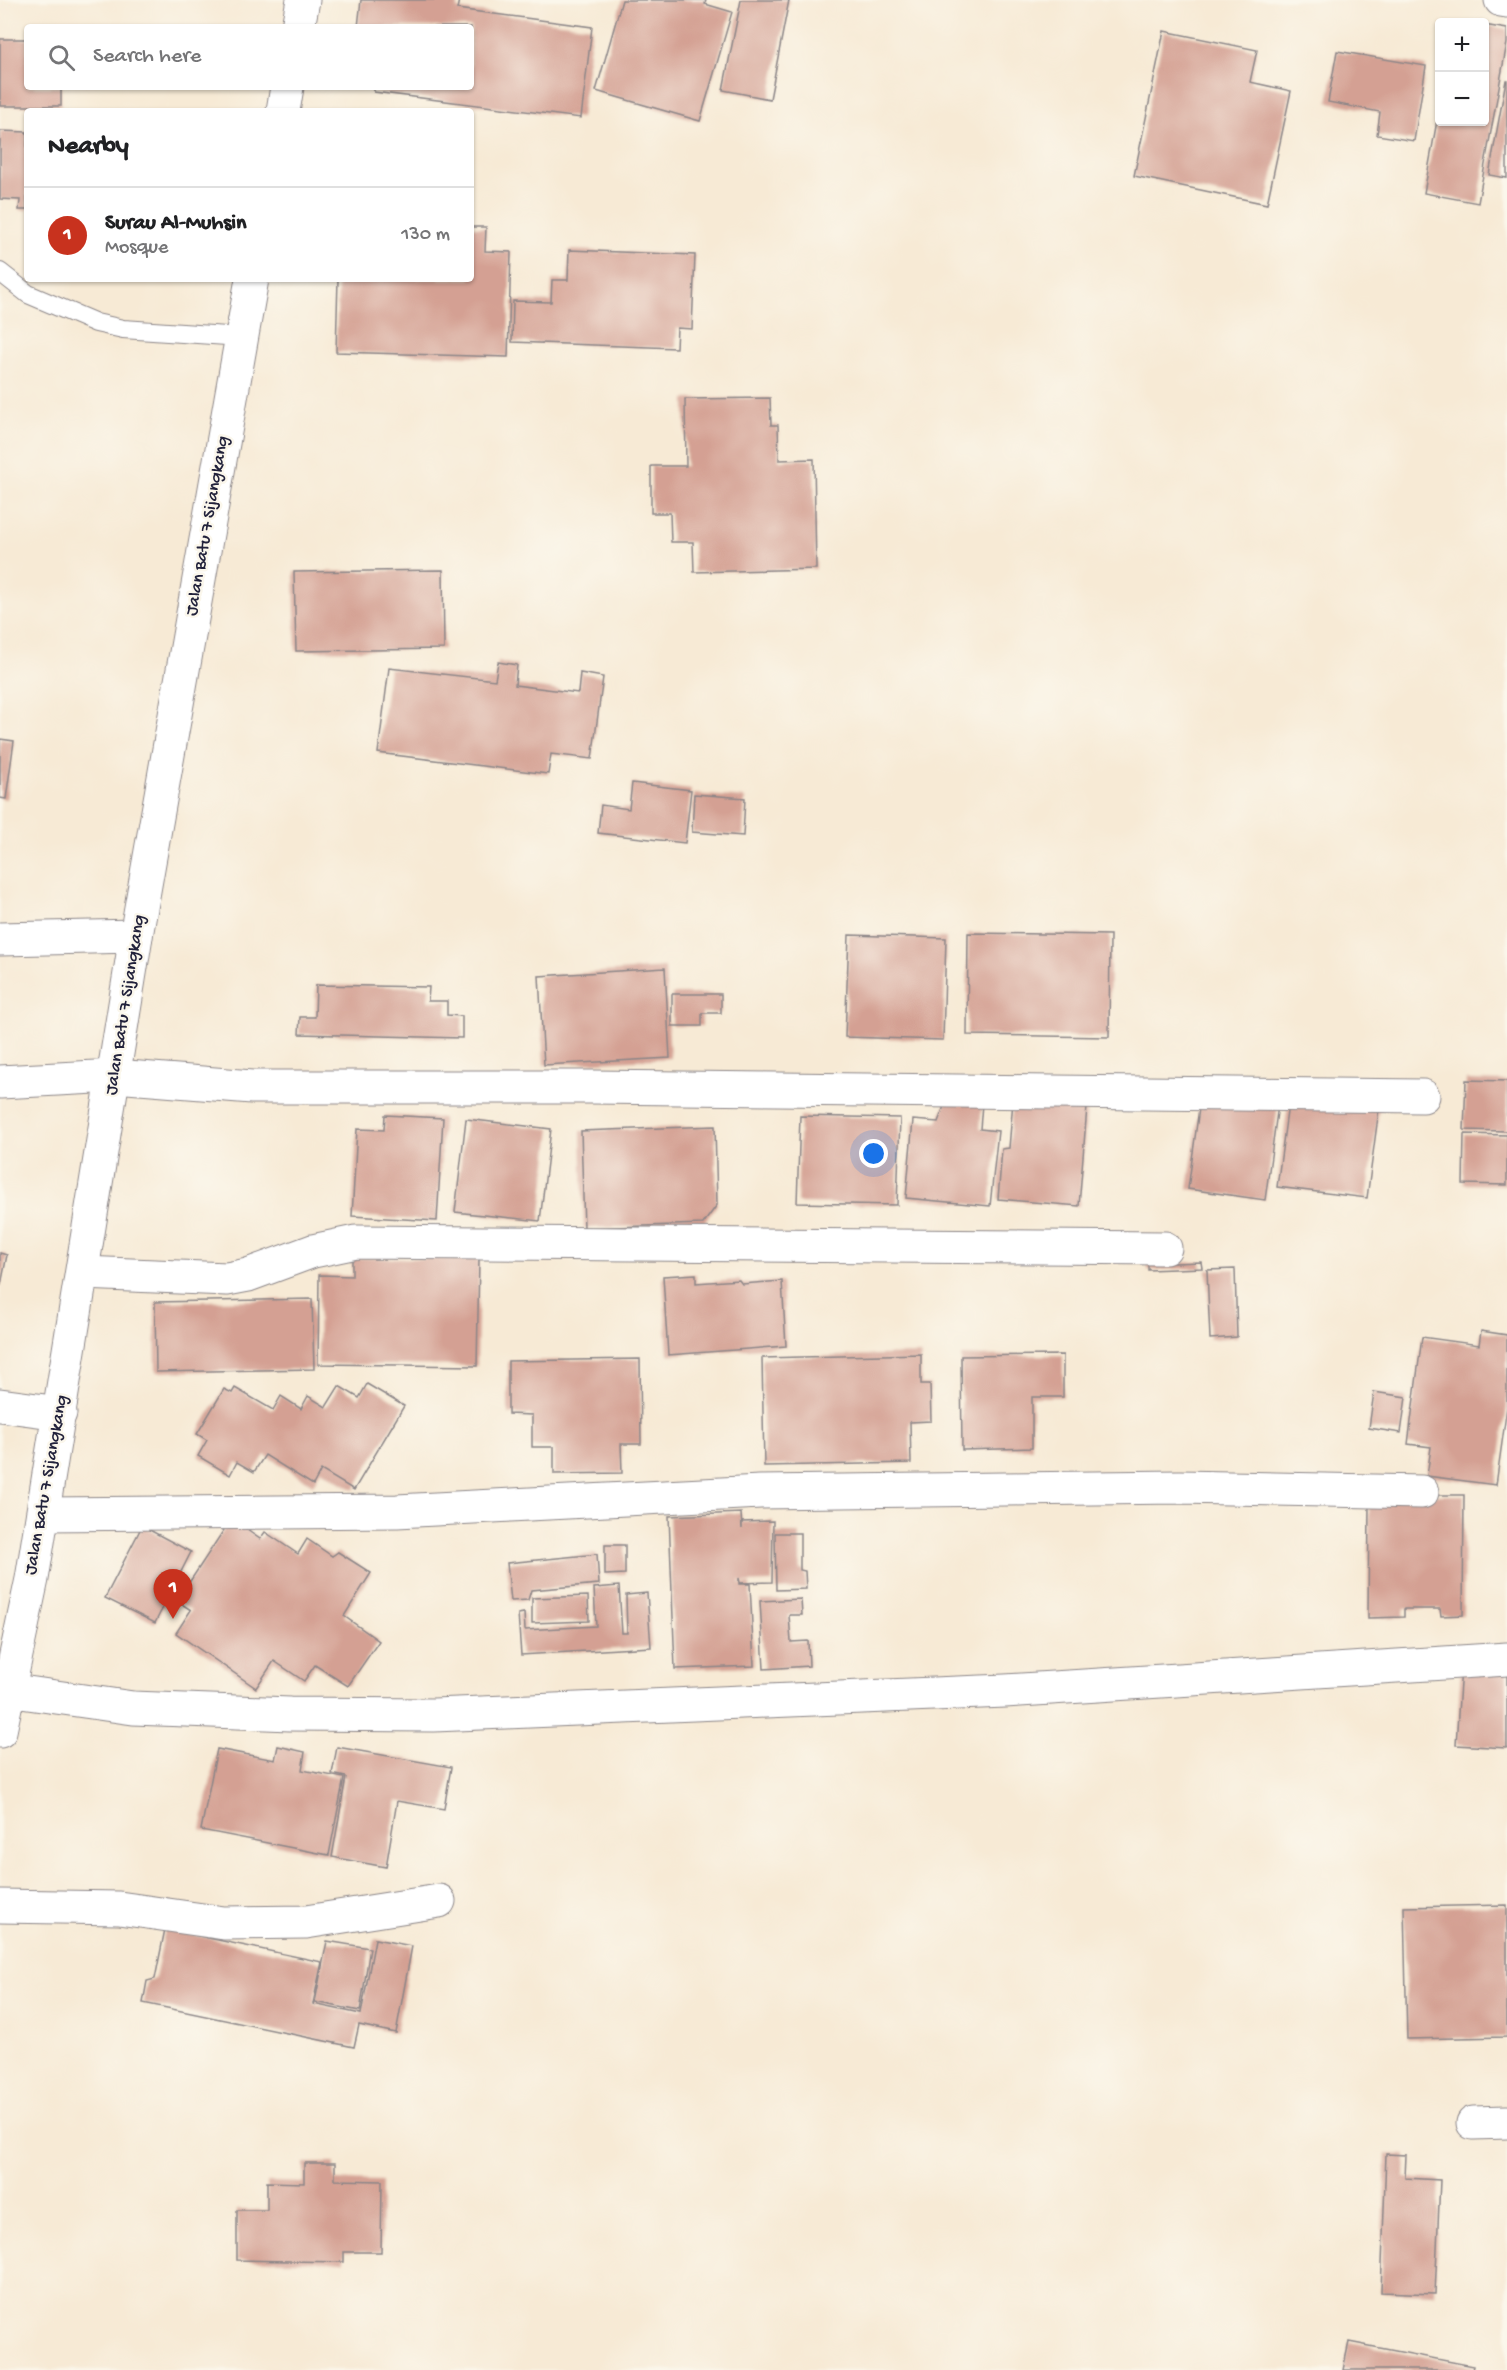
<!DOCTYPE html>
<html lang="en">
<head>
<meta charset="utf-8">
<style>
	:root { --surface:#fff; --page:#f6f6f6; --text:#202124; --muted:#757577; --line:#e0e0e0; --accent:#c8321e }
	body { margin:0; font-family:"Gochi Hand",sans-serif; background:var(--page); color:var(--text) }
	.controls { position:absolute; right:18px; top:18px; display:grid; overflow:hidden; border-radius:6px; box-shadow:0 2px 4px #0004 }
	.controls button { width:54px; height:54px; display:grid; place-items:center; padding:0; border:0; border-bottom:2px solid var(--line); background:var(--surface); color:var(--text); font:30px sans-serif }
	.you { position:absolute; left:874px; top:1154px; width:21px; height:21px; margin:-15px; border:4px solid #fff; border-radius:50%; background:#1a73e8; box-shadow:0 0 0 9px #1a73e833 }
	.badge { display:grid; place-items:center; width:39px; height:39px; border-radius:50%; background:var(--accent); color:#fff; font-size:20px; font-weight:700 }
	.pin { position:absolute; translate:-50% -50px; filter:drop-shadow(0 2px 3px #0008) }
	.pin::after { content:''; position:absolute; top:32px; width:21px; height:18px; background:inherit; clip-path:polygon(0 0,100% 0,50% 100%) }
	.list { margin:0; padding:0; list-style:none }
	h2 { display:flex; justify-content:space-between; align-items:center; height:78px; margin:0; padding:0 24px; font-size:26px }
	h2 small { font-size:20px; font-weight:400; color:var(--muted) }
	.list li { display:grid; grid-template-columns:39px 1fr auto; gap:18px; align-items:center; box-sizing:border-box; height:96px; padding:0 24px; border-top:2px solid var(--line) }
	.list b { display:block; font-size:22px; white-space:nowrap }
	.list p { margin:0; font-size:20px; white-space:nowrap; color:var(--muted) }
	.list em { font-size:20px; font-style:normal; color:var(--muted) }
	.icon { flex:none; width:33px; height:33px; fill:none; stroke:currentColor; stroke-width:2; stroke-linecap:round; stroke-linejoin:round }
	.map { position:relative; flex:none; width:1507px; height:2370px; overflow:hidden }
	.search { position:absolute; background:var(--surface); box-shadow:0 2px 4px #0004; left:24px; top:24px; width:450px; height:66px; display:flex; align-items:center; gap:15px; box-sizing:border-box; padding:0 21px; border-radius:6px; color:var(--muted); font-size:22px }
	.panel { position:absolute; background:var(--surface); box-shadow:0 2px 4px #0004; left:24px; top:108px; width:450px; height:174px; border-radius:6px }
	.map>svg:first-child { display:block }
	.building { fill:#d4a093 }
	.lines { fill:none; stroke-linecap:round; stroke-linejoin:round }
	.service-casing { stroke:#8c8688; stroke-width:20 }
	.minor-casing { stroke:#8c8688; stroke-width:35 }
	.service { stroke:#fff; stroke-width:18 }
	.minor { stroke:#fff; stroke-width:33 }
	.labels { text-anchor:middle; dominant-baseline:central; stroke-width:5; stroke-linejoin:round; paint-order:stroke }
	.street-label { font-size:18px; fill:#22223b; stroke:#fbf7ec }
</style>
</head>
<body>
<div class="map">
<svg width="1507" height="2370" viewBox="0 0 1507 2370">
	<rect width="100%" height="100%" fill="#fbf7ec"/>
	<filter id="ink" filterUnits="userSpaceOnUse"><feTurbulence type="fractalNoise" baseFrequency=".0167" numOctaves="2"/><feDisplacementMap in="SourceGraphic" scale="12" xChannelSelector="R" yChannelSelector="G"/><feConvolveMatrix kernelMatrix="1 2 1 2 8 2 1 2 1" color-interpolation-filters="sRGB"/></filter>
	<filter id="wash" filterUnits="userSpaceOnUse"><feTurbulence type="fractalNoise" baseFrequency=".008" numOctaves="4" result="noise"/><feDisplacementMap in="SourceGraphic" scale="24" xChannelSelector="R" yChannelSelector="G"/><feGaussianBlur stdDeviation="1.35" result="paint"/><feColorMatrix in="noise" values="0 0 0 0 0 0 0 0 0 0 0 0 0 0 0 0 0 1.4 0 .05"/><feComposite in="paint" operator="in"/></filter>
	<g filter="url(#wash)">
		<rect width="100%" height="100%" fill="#f7ead5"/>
		<g id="blocks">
			<g class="building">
				<polygon points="361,0 459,0 457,9 592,27 581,118 374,92 374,87 471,87 471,27 358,27"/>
				<polygon points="622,0 706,0 705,4 732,12 700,121 596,91"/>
				<polygon points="741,0 789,0 770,99 723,90"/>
				<polygon points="1484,25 1507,29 1507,43 1478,203 1424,193 1438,115 1440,122 1484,122"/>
				<polygon points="1164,31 1257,50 1250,82 1291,91 1267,204 1134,176"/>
				<polygon points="0,39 27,39 27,87 61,87 61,106 0,106"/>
				<polygon points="1337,51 1426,66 1414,141 1377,135 1380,112 1328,102"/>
				<polygon points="1506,80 1507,80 1507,178 1489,175"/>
				<polygon points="0,131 27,132 27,210 19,210 20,200 0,199"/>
				<polygon points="471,227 486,227 485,251 511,252 508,357 336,352 338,279 471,279"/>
				<polygon points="569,250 695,255 692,329 677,328 676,348 512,342 513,301 551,302 552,280 568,280"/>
				<polygon points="770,398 771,425 778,425 779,460 814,459 816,569 694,572 693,542 671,542 670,513 651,513 651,466 686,466 685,399"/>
				<polygon points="443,570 444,649 296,651 294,572"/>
				<polygon points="498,662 517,665 515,685 578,693 580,673 603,677 592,759 551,754 548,774 378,753 389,668 495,680"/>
				<polygon points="0,739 14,741 6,799 0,798"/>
				<polygon points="632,783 691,790 685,843 598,833 601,805 629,809"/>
				<polygon points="694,794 745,798 743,836 692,832"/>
				<polygon points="968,933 1110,935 1109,1037 967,1035"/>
				<polygon points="849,935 946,938 943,1040 845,1037"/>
				<polygon points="665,968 670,1058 544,1065 539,976"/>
				<polygon points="316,985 429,987 428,1001 447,1001 447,1015 462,1016 462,1038 299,1034 300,1017 315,1017"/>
				<polygon points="672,994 721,994 721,1013 702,1013 702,1026 672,1026"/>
				<polygon points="1466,1080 1507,1081 1507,1131 1464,1130"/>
				<polygon points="1289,1097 1379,1109 1367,1198 1277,1187"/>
				<polygon points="946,1101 982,1104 980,1129 998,1131 990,1206 906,1198 913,1120 938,1122"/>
				<polygon points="1013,1101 1087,1107 1079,1206 998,1199 1002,1149 1009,1148"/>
				<polygon points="1200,1101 1278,1105 1265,1200 1188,1189"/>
				<polygon points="385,1115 443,1118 437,1221 352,1216 357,1129 384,1130"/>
				<polygon points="800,1116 900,1118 897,1205 797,1203"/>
				<polygon points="466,1119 551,1129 540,1221 455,1212"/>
				<polygon points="715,1126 717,1205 703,1224 584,1228 581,1131"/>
				<polygon points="1464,1134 1507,1135 1507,1185 1463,1184"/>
				<polygon points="0,1253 7,1255 1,1285 0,1285"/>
				<polygon points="352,1258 479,1259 477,1366 318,1364 319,1275 352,1276"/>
				<polygon points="1201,1262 1202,1268 1148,1270 1148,1264"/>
				<polygon points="1235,1269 1237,1337 1210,1339 1207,1270"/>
				<polygon points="696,1274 696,1283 739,1280 742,1284 782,1281 786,1346 668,1355 663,1276"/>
				<polygon points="312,1299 314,1369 156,1372 155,1302"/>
				<polygon points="1481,1331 1507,1335 1507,1407 1496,1485 1427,1476 1431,1447 1408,1444 1422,1337 1479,1345"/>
				<polygon points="921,1354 921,1384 930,1384 931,1421 910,1422 911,1463 764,1466 762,1358"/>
				<polygon points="1063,1355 1063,1397 1032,1397 1032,1448 962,1450 961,1356"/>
				<polygon points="640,1359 641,1444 621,1444 622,1473 554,1474 554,1447 532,1447 532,1415 508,1414 508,1361"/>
				<polygon points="367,1384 404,1406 354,1490 321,1470 313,1485 265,1455 254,1472 237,1462 230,1475 198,1456 207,1440 197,1434 224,1389 232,1393 235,1388 273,1410 281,1396 301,1409 308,1396 326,1407 339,1386 359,1398"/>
				<polygon points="1374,1392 1406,1397 1401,1433 1369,1428"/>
				<polygon points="1374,1495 1464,1495 1463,1615 1441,1616 1440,1609 1404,1609 1404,1617 1368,1618 1369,1503"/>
				<polygon points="741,1513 742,1529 742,1522 773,1521 772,1582 740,1583 739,1578 739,1584 750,1584 754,1666 675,1669 669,1516"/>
				<polygon points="231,1519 260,1539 265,1532 298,1554 307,1539 332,1556 338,1552 371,1573 344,1616 379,1641 348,1686 315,1665 304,1681 274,1661 256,1688 176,1633 191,1610 177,1601"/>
				<polygon points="142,1526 191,1552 155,1623 105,1598"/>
				<polygon points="775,1533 800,1533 800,1570 805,1571 806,1589 776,1590"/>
				<polygon points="605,1545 625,1545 625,1574 605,1575"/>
				<polygon points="597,1554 599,1584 531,1590 528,1600 511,1601 507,1563"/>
				<polygon points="619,1586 622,1633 627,1633 626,1595 647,1593 651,1647 521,1655 518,1614 524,1613 525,1630 596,1626 594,1588"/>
				<polygon points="588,1596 589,1621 532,1623 532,1598"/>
				<polygon points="801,1599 802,1615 789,1615 791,1642 808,1641 809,1666 764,1669 760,1601"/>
				<polygon points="1461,1667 1507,1669 1507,1748 1456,1745"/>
				<polygon points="278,1746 305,1752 302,1770 344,1778 329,1855 201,1830 217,1749 275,1760"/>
				<polygon points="337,1747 451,1767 444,1809 397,1801 386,1867 332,1857 346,1777 332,1774"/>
				<polygon points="1507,1905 1507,2037 1407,2039 1404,1907"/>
				<polygon points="165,1929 322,1962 313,2004 361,2014 375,1939 412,1946 396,2033 359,2025 354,2047 143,2003 147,1981 155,1979"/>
				<polygon points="327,1941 370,1948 360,2011 315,2002"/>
				<polygon points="1386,2154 1406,2155 1405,2178 1440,2180 1435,2294 1381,2292"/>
				<polygon points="304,2163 335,2163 335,2180 382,2181 381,2252 344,2252 344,2262 237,2260 237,2210 267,2210 267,2182 304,2183"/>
				<polygon points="1349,2342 1473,2366 1472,2370 1343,2370"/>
			</g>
		</g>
	</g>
	<g filter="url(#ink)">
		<use href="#blocks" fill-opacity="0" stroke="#8c8688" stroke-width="1.5"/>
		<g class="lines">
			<g class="service-casing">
				<polyline id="service" points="0,272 28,294 96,323 123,329 242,337"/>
			</g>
			<g class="minor-casing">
				<g id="minor">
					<polyline points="1501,0 1507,1"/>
					<polyline points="298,27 303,0"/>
					<polyline points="283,111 287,87"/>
					<polyline points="0,939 136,936"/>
					<polyline points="0,1082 115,1076 252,1087 592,1087 1423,1096"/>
					<polyline points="83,1273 227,1279 248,1275 313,1251 356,1242 1165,1248"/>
					<polyline points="0,1405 60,1413"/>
					<polyline points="43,1514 397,1511 760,1492 1180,1487 1422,1492"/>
					<polyline points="0,1689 133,1708 290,1714 434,1715 1005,1691 1507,1659"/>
					<polyline points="0,1731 32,1579 136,936 252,279"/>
					<polyline points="0,1906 119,1908 224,1923 306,1922 439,1901"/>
					<polyline points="1473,2123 1507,2122"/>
				</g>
			</g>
			<use href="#service" class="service"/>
			<use href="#minor" class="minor"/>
		</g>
	</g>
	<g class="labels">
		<g class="street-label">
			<text transform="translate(208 526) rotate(-80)">Jalan Batu 7 Sijangkang</text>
			<text transform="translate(126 1005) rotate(-81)">Jalan Batu 7 Sijangkang</text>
			<text transform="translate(47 1485) rotate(-80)">Jalan Batu 7 Sijangkang</text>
		</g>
	</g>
</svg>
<div class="controls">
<button>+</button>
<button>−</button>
</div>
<div class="you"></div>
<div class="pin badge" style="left:173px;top:1619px">1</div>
<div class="search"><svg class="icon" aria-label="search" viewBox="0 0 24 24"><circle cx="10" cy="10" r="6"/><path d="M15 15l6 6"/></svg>Search here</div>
<section class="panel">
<h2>Nearby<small></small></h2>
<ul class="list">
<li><span class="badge">1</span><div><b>Surau Al-Muhsin</b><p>Mosque</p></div><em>130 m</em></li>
</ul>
</section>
</div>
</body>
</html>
